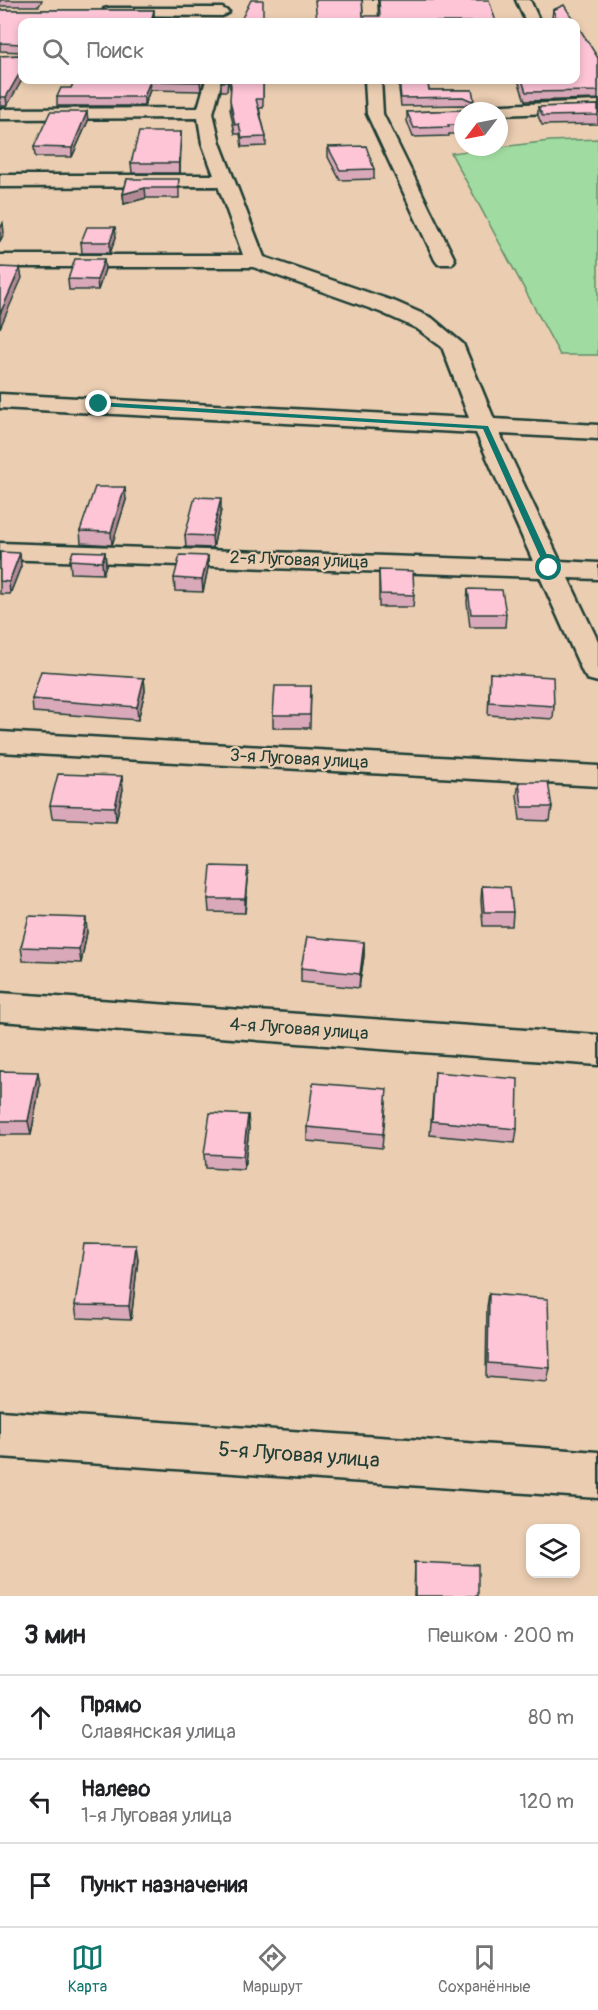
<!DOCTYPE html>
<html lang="ru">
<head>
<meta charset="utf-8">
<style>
	:root { --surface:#fff; --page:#f2f2f2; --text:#202124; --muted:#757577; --line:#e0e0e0; --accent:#0f766e }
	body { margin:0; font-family:Pangolin,sans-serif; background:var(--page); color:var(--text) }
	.controls { position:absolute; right:18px; bottom:18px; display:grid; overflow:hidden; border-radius:12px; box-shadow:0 3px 9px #0003 }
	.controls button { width:54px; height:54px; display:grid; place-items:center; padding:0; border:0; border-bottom:2px solid var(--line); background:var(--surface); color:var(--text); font:30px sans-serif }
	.compass { position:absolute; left:454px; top:102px; width:54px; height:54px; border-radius:50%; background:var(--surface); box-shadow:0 3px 9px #0003; rotate:238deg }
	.stop { position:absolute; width:18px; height:18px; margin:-14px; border:4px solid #0f766e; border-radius:50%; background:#fff }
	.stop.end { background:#0f766e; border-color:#fff; box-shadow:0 2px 6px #0008 }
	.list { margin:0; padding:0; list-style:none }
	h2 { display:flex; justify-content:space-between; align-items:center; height:78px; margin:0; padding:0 24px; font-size:26px }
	h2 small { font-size:20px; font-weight:400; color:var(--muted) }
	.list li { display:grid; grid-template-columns:39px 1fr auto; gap:18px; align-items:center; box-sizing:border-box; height:84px; padding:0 24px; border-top:2px solid var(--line) }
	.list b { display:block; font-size:22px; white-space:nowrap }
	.list p { margin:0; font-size:20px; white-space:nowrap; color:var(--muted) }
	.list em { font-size:20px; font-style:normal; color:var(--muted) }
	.icon { flex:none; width:33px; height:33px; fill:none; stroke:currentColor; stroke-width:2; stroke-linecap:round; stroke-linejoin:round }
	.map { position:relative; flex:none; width:598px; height:1596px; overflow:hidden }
	.search { position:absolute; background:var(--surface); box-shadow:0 3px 9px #0003; left:18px; right:18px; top:18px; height:66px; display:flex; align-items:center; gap:15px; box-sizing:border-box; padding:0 21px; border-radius:12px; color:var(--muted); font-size:22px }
	.sheet { height:330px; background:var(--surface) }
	nav { display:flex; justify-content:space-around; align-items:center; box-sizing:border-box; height:84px; border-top:2px solid var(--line); background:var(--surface); font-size:16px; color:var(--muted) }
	nav a { display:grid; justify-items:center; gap:3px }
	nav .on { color:var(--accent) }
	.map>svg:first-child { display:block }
	.green { fill:#a0dba1; stroke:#608c6a; stroke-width:1.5 }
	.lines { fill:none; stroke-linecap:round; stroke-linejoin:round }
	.minor-casing { stroke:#1f3d34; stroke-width:5 }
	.minor { fill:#ebceb2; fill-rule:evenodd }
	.wall { fill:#daa9b9; stroke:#1f3d34; stroke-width:1.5 }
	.shaded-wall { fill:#b28a96; stroke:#1f3d34; stroke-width:1.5 }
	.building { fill:#fec5d7; stroke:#1f3d34; stroke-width:1.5 }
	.route { fill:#0f766e }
	.labels { text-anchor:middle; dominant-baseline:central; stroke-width:4.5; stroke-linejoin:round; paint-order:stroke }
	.street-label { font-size:18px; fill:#1f3d34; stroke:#ebceb2 }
	.near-street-label { font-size:21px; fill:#1f3d34; stroke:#ebceb2 }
</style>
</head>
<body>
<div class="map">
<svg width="598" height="1596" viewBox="0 0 598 1596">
	<rect width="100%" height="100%" fill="#ebceb2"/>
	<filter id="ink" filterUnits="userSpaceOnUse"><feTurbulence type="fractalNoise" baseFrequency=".0167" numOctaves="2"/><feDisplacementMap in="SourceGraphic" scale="12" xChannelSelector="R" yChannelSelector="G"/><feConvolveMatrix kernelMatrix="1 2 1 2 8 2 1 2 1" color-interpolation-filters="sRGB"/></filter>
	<g filter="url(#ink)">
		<polygon class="green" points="598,139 598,355 560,355 451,153 550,141"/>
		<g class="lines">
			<g class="minor-casing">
				<g id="minor">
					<polygon points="363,0 377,0 378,22 364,22"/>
					<polygon points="516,0 530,0 540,22 526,22"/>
					<polygon points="109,8 222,8 229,12 222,16 104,15 104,9"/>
					<polygon points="206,80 222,80 213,113 220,143 264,257 396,302 432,318 463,344 494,419 598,425 598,439 500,434 560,561 598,563 598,579 568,578 598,641 598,682 587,679 583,673 540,577 0,559 0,543 533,561 476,433 0,408 0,394 469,418 442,347 416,328 380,312 253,267 0,267 0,255 243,255 218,186 0,187 0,175 214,175 202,143 198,118 0,119 0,109 198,108"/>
					<polygon points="365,80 381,80 383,114 455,260 452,264 438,264 435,260 367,114"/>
					<polygon points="598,101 598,111 499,115 499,111 472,111 480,106"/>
					<polygon points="0,732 598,766 598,786 0,752"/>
					<polygon points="0,993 598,1035 598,1065 0,1021"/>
					<polygon points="0,1411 598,1452 598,1498 0,1457"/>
				</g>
			</g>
			<use href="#minor" class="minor"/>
		</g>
		<g class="wall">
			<polygon points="0,0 42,0 39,6 0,6"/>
			<polygon points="0,10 154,10 154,18 22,22 22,52 0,51"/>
			<polygon points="553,10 575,22 554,22 552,18"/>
			<polygon points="22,55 7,106 0,106 0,56"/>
			<polygon points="598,58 598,99 525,101 518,80 576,80"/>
			<polygon points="75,80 204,80 201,91 150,90 144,106 57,106 57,97 71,88"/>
			<polygon points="228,80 227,91 221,91 221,82"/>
			<polygon points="228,80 263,80 263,108 259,108 266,137 266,146 242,147 240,134 235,134 230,109 231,92"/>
			<polygon points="398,80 427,80 429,90 472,90 474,104 463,111 463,134 449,134 449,136 413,137 407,121 407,112 464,110 465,106 463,105 401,106"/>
			<polygon points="598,105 598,124 542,125 538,116 538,107"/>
			<polygon points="88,121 72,157 35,157 34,147"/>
			<polygon points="181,132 180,173 132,173 131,163"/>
			<polygon points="328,147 374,169 374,179 340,180 328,157"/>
			<polygon points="127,179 179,188 179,198 146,198 124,204 123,194"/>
			<polygon points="116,237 110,253 82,253 81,242"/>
			<polygon points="105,269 98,290 69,290 68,279"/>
			<polygon points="126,500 112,545 81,543 80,531"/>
			<polygon points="221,510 213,548 186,547 185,535"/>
			<polygon points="0,552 21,566 10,594 0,594"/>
			<polygon points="105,552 106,565 103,574 71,573 70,560"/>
			<polygon points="208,556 208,568 203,592 175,591 174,578"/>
			<polygon points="379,570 414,595 413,607 379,607"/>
			<polygon points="468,589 506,614 505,627 470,627 467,602"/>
			<polygon points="490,673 554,706 553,719 488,715"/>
			<polygon points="144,678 145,691 138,720 33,712 32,699"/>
			<polygon points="311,686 310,728 273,728 273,715"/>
			<polygon points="519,782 552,807 550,821 520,820 517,795"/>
			<polygon points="123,789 116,821 52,818 50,805"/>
			<polygon points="248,880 245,913 209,912 208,899"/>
			<polygon points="482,886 513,912 512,926 483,926 481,900"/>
			<polygon points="87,932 81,963 23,961 21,947"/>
			<polygon points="364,942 364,956 359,988 301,982 301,968"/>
			<polygon points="0,1071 40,1085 31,1135 0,1135"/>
			<polygon points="435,1072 517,1129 515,1143 430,1135"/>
			<polygon points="386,1103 382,1148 307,1141 307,1127"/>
			<polygon points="248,1115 249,1129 244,1170 205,1168 204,1154"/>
			<polygon points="138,1259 131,1320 77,1318 75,1305"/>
			<polygon points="489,1294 550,1368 547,1382 486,1377 487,1307"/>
			<polygon points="415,1562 478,1596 414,1596"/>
		</g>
		<g class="shaded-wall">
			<polygon points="154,10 153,22 151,22"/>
			<polygon points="22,69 22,80 7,106 6,97"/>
			<polygon points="201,80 204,80 201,91 200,82"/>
			<polygon points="150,81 150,90 144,106 144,97"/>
			<polygon points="87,112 88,121 72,157 72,148"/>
			<polygon points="181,132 181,141 180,173 179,163"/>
			<polygon points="145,188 146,198 124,204 123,194"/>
			<polygon points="3,223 4,233 0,242 0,229"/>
			<polygon points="115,227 116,237 110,253 110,242"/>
			<polygon points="104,259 105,269 98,290 97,280"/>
			<polygon points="20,268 22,278 0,328 0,314"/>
			<polygon points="125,487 126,500 112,545 111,532"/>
			<polygon points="221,498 221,510 213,548 212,536"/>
			<polygon points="105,552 106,565 103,574 102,562"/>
			<polygon points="20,553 21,566 10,594 9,582"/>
			<polygon points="208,556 208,568 203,592 202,580"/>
			<polygon points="144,678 145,691 138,720 137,707"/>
			<polygon points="122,776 123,789 116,821 115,807"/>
			<polygon points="248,867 248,880 245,913 245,899"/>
			<polygon points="86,918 87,932 81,963 79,949"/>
			<polygon points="364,942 364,956 359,988 360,974"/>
			<polygon points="38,1072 40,1085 31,1135 28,1121"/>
			<polygon points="248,1115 249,1129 244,1170 243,1156"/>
			<polygon points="136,1245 138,1259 131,1320 129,1306"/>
		</g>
		<g class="building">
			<polygon points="251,0 263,0 263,22 240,22"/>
			<polygon points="315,0 362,0 363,16 380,16 379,0 489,0 496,22 317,22"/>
			<polygon points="564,5 575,22 558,22 553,10"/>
			<polygon points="0,10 154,10 151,22 22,22 22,44 0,43"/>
			<polygon points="576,23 598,58 598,91 526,92 522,80 576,80"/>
			<polygon points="22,55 22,69 6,97 0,97 0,56"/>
			<polygon points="75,80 201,80 200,82 150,81 144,97 57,97 61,88 71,88"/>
			<polygon points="222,80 227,80 226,82 221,82"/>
			<polygon points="230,80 263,80 263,99 256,99 266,137 242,138 239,124 235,125 230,100 231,86"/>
			<polygon points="399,80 427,80 429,90 472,90 474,99 472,101 463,97 401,98"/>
			<polygon points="466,104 476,104 477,111 463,111 463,125 448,125 449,127 414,128 407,112 464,110"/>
			<polygon points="598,105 598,115 543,116 538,107"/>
			<polygon points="50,112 87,112 72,148 34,147"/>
			<polygon points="139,132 181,132 179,163 131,163"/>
			<polygon points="366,146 374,169 340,170 328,147"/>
			<polygon points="127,179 179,179 178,188 145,188 123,194"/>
			<polygon points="87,227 115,227 110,242 81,242"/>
			<polygon points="75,259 104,259 97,280 68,279"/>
			<polygon points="0,267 20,268 0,314"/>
			<polygon points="95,487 125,487 111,532 80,531"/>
			<polygon points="195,497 221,498 212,536 185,535"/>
			<polygon points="73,551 105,552 102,562 70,560"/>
			<polygon points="0,552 20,553 9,582 0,581"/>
			<polygon points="180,555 208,556 202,580 174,578"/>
			<polygon points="379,570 413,571 414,595 380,594"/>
			<polygon points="468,589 502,590 506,614 471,614"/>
			<polygon points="41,671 144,678 137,707 32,699"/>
			<polygon points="490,673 553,677 554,706 489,702"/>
			<polygon points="275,686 311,686 310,715 273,715"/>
			<polygon points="58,774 122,776 115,807 50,805"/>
			<polygon points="519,782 548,782 552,807 522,807"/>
			<polygon points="211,866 248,867 245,899 208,899"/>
			<polygon points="482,886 510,887 513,912 484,912"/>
			<polygon points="29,916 86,918 79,949 21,947"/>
			<polygon points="307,937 364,942 360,974 301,968"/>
			<polygon points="0,1071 38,1072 28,1121 0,1121"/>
			<polygon points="435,1072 518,1079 517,1129 432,1121"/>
			<polygon points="313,1083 387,1089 383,1134 307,1127"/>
			<polygon points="210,1113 248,1115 243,1156 204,1154"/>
			<polygon points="84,1244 136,1245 129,1306 75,1305"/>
			<polygon points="489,1294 548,1299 550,1368 488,1363"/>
			<polygon points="415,1562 478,1565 478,1596 415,1596"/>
		</g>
	</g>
	<polygon class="route" points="97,402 488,426 553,568 549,570 545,568 483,429 99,406"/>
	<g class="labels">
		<g class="street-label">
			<text transform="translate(299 560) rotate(2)">2-я Луговая улица</text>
			<text transform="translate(299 759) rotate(3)">3-я Луговая улица</text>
			<text transform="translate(299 1029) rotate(4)">4-я Луговая улица</text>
		</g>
		<g class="near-street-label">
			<text transform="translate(299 1455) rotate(4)">5-я Луговая улица</text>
		</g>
	</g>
</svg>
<div class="controls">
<button><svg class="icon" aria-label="layers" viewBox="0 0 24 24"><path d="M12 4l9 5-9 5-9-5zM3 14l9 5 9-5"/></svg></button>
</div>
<svg class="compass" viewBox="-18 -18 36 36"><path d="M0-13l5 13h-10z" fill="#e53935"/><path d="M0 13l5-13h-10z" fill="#757577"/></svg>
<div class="stop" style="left:549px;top:568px"></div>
<div class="stop end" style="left:99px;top:404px"></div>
<div class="search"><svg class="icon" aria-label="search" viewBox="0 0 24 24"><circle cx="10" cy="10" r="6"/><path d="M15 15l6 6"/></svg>Поиск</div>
</div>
<section class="sheet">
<h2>3 мин<small>Пешком · 200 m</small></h2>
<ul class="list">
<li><svg class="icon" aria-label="ahead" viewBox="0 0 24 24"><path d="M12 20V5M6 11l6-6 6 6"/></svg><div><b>Прямо</b><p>Славянская улица</p></div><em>80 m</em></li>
<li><svg class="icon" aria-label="left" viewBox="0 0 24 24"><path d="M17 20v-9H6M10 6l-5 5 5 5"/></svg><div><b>Налево</b><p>1-я Луговая улица</p></div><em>120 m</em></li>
<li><svg class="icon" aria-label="arrive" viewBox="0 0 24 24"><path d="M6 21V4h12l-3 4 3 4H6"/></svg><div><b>Пункт назначения</b></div></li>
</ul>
</section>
<nav>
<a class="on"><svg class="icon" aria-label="map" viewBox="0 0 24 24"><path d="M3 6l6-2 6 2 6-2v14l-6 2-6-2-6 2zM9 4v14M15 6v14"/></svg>Карта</a>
<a><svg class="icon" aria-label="directions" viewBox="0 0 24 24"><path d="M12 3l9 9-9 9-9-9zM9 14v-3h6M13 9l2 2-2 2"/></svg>Маршрут</a>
<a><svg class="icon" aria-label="saved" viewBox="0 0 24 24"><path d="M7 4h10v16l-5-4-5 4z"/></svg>Сохранённые</a>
</nav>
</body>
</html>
